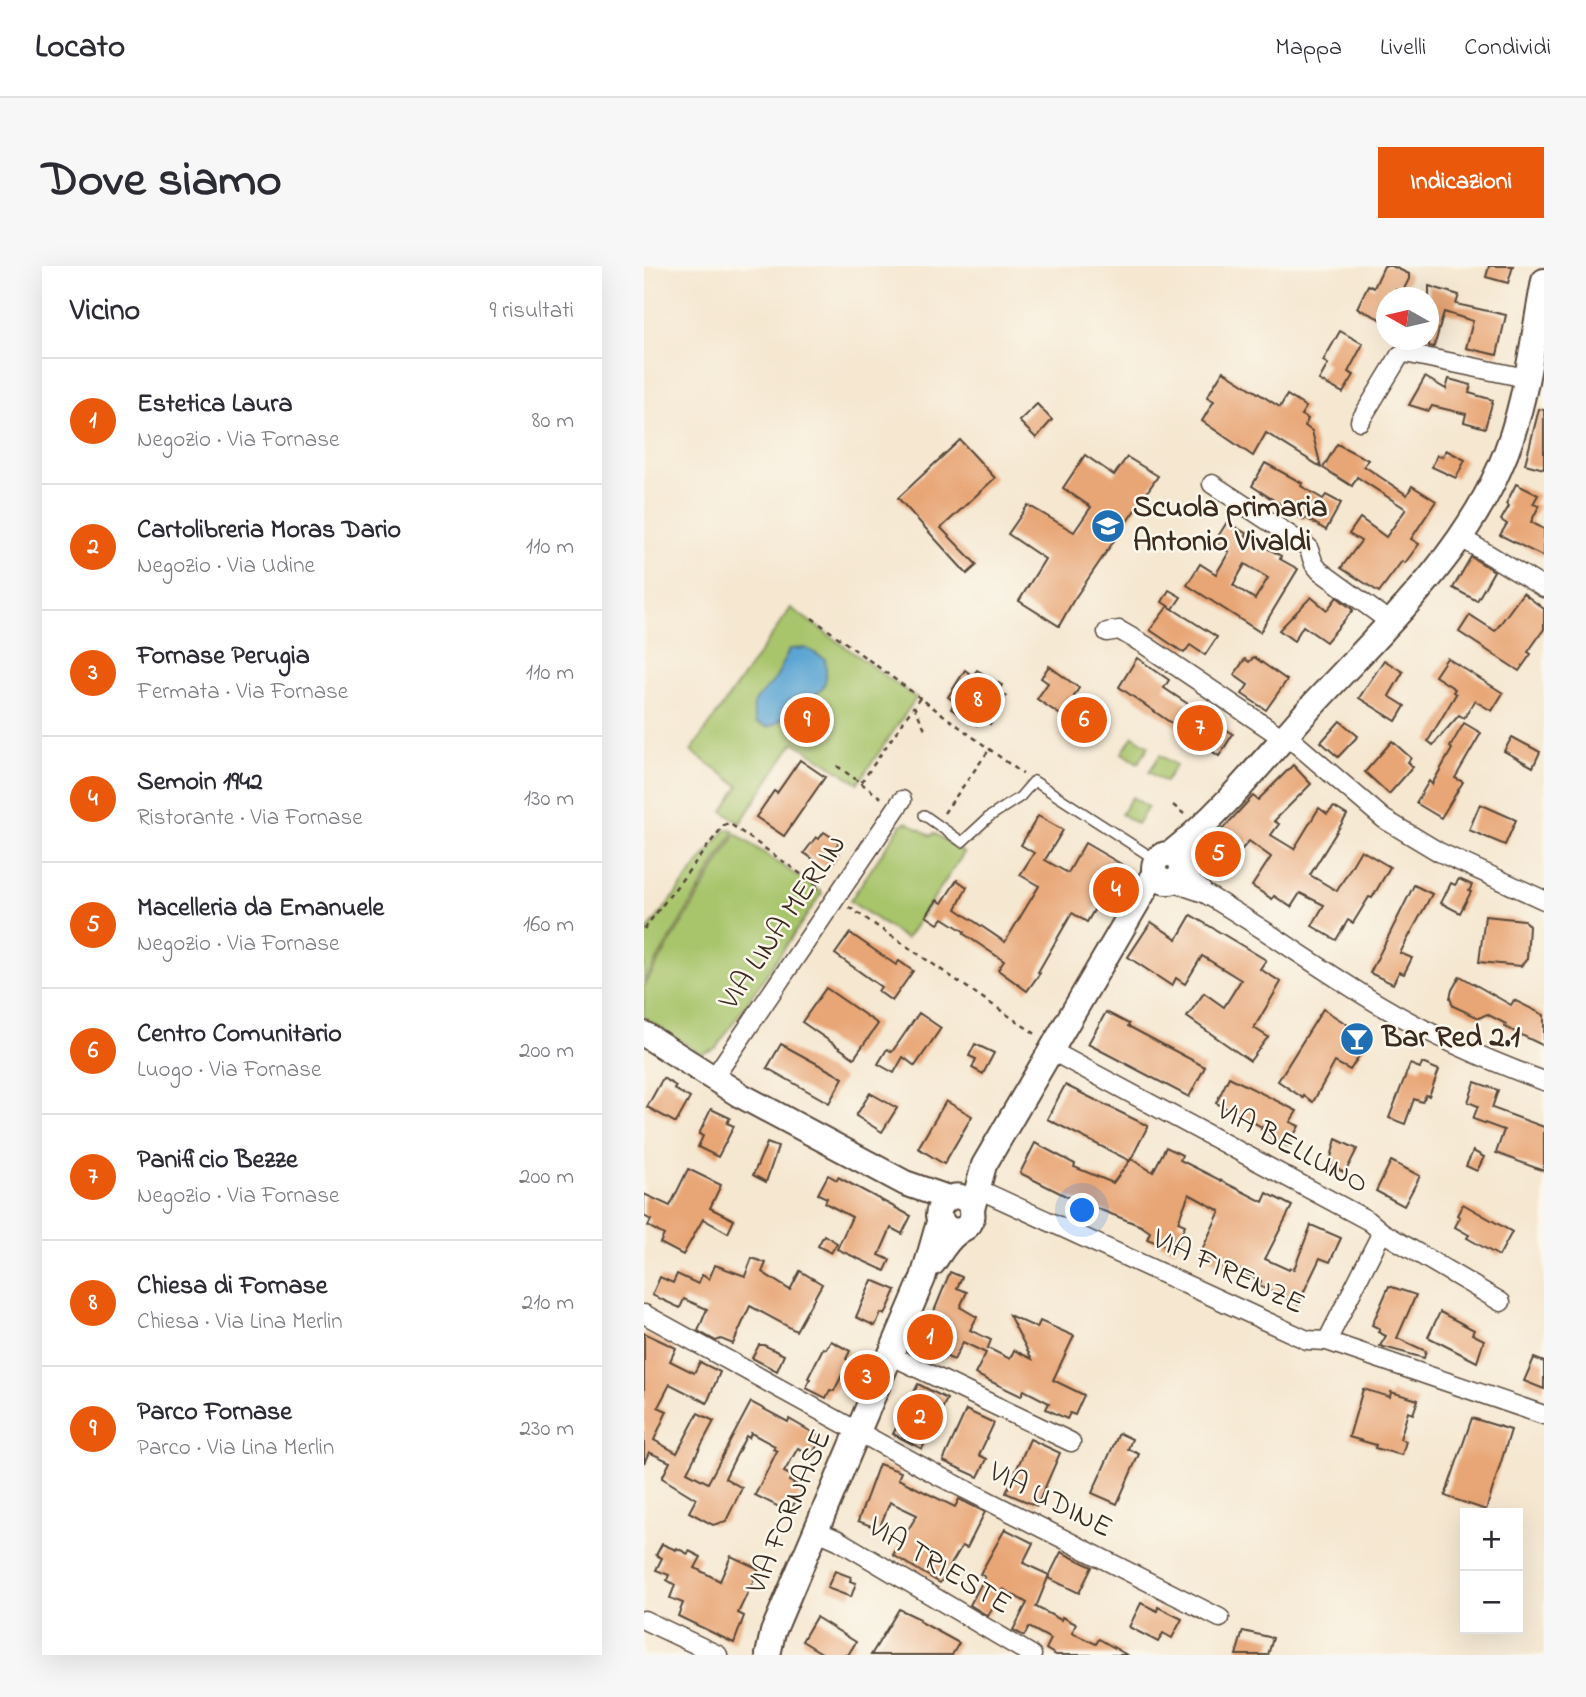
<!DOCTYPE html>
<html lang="it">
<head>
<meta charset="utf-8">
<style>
	:root { --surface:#fff; --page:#f7f7f7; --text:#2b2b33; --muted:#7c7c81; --line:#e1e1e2; --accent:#ea580c }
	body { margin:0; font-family:"Indie Flower",sans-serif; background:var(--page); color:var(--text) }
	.controls { position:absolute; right:21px; bottom:21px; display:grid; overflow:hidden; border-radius:0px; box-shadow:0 7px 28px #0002 }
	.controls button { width:63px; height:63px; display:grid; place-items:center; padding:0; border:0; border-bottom:2px solid var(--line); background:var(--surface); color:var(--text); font:35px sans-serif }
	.compass { position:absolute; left:732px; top:21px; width:63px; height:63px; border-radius:50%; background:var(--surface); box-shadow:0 7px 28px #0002; rotate:278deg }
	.you { position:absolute; left:439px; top:945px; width:24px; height:24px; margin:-18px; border:5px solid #fff; border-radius:50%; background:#1a73e8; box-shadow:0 0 0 10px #1a73e833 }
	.badge { display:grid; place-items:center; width:46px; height:46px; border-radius:50%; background:var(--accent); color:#fff; font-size:23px; font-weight:700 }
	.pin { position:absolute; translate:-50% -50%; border:4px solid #fff; box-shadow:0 2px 7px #0006 }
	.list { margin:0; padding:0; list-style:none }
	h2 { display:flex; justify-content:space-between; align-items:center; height:91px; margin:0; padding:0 28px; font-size:30px }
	h2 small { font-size:23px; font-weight:400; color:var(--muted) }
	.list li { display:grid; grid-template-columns:46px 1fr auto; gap:21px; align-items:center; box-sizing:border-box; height:126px; padding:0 28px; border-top:2px solid var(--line) }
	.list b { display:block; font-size:26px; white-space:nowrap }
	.list p { margin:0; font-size:23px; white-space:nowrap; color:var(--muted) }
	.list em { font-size:23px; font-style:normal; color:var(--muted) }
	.map { position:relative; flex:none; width:900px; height:1389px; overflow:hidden; border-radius:0px }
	header { display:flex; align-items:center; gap:42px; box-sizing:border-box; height:98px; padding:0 35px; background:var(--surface); border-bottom:2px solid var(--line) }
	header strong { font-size:33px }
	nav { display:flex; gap:38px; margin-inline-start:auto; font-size:24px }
	.intro { display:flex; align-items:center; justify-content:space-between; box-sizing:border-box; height:168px; padding:0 42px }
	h1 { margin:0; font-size:49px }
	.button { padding:18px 32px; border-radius:0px; background:var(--accent); color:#fff; font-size:24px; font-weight:700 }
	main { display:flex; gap:42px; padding:0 42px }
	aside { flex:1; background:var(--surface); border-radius:0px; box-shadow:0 7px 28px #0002 }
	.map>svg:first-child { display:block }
	.green { fill:#a8c56c; stroke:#727845; stroke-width:2 }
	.water { fill:#5ca5d3; stroke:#4c6878; stroke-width:2 }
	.building { fill:#e8a575; fill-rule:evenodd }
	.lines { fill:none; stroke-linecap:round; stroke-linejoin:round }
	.lane-casing { stroke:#574639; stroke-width:12 }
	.street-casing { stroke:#574639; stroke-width:21 }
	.secondary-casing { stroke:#574639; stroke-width:28 }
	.path { stroke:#574639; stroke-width:2.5; stroke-dasharray:5 5; stroke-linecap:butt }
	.lane { stroke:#fff; stroke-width:9 }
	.street { stroke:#fff; stroke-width:18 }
	.secondary { stroke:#fff; stroke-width:24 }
	.labels { text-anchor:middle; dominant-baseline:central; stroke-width:5; stroke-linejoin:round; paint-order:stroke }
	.poi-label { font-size:30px; font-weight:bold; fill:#3b2a1e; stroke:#fbf7ec; text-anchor:start }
	.street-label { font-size:30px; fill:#3b2a1e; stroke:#fbf7ec }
</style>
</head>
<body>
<header>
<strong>Locato</strong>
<nav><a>Mappa</a><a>Livelli</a><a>Condividi</a></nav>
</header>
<div class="intro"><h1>Dove siamo</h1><a class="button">Indicazioni</a></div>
<main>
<aside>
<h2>Vicino<small>9 risultati</small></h2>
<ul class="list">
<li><span class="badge">1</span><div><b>Estetica Laura</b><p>Negozio · Via Fornase</p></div><em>80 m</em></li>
<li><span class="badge">2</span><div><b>Cartolibreria Moras Dario</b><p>Negozio · Via Udine</p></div><em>110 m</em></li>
<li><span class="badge">3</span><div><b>Fornase Perugia</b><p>Fermata · Via Fornase</p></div><em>110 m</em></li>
<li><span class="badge">4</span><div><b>Semoin 1942</b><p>Ristorante · Via Fornase</p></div><em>130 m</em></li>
<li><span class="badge">5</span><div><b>Macelleria da Emanuele</b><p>Negozio · Via Fornase</p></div><em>160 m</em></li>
<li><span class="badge">6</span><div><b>Centro Comunitario</b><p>Luogo · Via Fornase</p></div><em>200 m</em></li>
<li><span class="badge">7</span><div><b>Panificio Bezze</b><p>Negozio · Via Fornase</p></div><em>200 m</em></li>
<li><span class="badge">8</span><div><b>Chiesa di Fornase</b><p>Chiesa · Via Lina Merlin</p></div><em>210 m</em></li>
<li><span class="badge">9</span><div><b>Parco Fornase</b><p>Parco · Via Lina Merlin</p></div><em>230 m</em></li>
</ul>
</aside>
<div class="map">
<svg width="900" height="1389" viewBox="0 0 900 1389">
	<rect width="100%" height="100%" fill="#fbf7ec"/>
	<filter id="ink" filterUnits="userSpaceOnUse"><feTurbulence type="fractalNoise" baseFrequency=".0143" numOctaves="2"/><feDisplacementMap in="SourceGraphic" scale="14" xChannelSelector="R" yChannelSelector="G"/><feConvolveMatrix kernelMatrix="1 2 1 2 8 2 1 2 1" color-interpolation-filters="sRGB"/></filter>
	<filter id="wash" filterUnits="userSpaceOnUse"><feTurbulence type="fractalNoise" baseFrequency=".00686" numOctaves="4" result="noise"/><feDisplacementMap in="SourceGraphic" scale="28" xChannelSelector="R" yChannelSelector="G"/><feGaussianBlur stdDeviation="1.57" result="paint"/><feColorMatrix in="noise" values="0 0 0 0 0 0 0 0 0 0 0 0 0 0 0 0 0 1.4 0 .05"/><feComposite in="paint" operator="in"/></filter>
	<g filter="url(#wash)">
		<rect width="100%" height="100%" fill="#f5e7d0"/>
		<g class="green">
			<polygon points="147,342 272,432 214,517 150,476 96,557 79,545 95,520 47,485"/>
			<polygon points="489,470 505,480 494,497 478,487"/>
			<polygon points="516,489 532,499 521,516 505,506"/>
			<polygon points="488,531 504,541 493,558 477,548"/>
			<polygon points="263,556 287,570 290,567 320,587 262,673 206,635 257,559"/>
			<polygon points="87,563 90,566 0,716 0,669 81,564"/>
			<polygon points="92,568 178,627 72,782 57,788 0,751 0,720"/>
		</g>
		<path class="water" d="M 162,382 L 181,393 C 187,436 168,423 146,444 C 136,454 138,456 124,461 L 112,457 C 104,430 117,432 131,413 C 137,405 139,393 146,383 Z"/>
		<g id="blocks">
			<g class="building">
				<polygon points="740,0 748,0 765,8 765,13 758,27 752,24 749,32 743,32 743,45 738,54 713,42 724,19 730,22"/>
				<polygon points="845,0 869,0 864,17 842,11"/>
				<polygon points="785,20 815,29 812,38 862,49 853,89 822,82 829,55 800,46 790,81 785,80"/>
				<polygon points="696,65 719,78 704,106 710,109 699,127 675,114 684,98 679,95"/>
				<polygon points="579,105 636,141 643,129 662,141 657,149 664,153 661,160 668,165 677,201 622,167 609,190 558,155 570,135 563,131"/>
				<polygon points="781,111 802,123 805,113 827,119 825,127 849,134 841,162 820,156 822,148 788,140 785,145 765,139"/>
				<polygon points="393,138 408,154 392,172 375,155"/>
				<polygon points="895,143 900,144 900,203 881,198"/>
				<polygon points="316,174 351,212 297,262 333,299 323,308 254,232"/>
				<polygon points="693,178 724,194 720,200 763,229 768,220 792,235 767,273 775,278 761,297 758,295 735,326 697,302 717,275 705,268 716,252 742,271 762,243 713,211 708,220 679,202"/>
				<polygon points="802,184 821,194 812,212 788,201 793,189 798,191"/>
				<polygon points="441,189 470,209 483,191 514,210 429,335 415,360 375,335 401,293 364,268 384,239 430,266 447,241 419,222"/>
				<polygon points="621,197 658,217 657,220 679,233 682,229 697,237 682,264 662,252 660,254 608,220"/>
				<polygon points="872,218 894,229 889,238 895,240 887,256 900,263 900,291 856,269 863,258 857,254 865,240 862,238"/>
				<path d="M 583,256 L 603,268 L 602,270 L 637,290 L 636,293 L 654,303 L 616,366 L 543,319 L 556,298 L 572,308 L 585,286 L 570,277 ZM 601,298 L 624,312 L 611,333 L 589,319 Z"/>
				<polygon points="827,291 850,305 833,335 809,322"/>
				<polygon points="525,324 537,331 529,343 518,336"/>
				<polygon points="879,327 900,343 900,363 884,386 887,388 875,405 815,366 826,349 851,365"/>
				<polygon points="667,331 683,344 693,331 709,344 682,376 659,360 650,375 635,364"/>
				<polygon points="524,340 573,371 561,389 546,379 540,387 506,364"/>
				<polygon points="610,391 643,414 622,444 598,428 604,419 590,409 601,393 605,396"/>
				<polygon points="493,392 525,414 520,422 589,468 575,490 475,421"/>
				<polygon points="803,392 859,427 848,445 831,435 820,452 815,449 789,479 784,475 812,428 809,426 811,423 791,410"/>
				<polygon points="740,394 759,406 745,430 761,440 752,455 715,432"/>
				<polygon points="405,400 435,422 430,430 452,445 449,449 463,458 455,470 443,462 440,465 393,433 404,417 397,412"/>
				<polygon points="321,404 329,410 333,404 358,419 354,425 362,430 346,458 336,452 333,459 307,443 311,436 304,431"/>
				<polygon points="696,455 714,470 694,491 677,476"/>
				<polygon points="820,457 837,467 811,512 819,516 797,552 772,537 785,515 788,518 808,483 806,481"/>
				<polygon points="868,471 896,486 889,501 860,485"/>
				<polygon points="748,475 767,492 764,496 769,501 745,528 721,506"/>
				<polygon points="156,494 181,511 140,570 112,551 130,525 133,527"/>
				<polygon points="649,499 667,518 630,555 635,558 627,569 650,583 675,542 683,548 690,541 703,549 666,609 693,625 717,584 746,601 728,632 725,631 709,657 704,654 692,674 668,660 680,639 656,627 647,641 630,630 628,633 608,620 627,591 605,575 573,611 552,592 609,530 614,534"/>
				<polygon points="836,538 872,554 861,579 825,564"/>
				<polygon points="394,550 419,564 401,594 424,607 441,577 477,598 443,656 428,647 394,706 396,707 383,725 354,704 360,695 320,668 321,666 299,652 294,658 282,650 293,634 298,637 313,614 323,621 312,643 361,676 395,620 376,609 390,587 377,579"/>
				<polygon points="180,566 195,576 190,584 195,588 184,603 160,587 172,571 175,573"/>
				<polygon points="815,613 828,619 825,625 827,626 816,647 797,637 807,617 811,619"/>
				<polygon points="770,619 788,628 756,687 768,692 760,708 755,706 749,718 726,707"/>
				<polygon points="547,649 622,694 616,703 637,716 610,762 624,771 606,795 543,751 560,727 580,741 597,714 558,690 541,718 532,712 528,720 484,691 507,656 533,673"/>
				<polygon points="841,650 880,654 885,660 883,693 877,700 835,696"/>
				<polygon points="206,667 252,699 255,695 269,705 248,735 234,725 237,721 191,688"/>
				<polygon points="816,710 867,739 870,734 900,749 900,780 861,761 862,758 843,748 835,752 809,740 806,732 808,724"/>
				<polygon points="182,722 234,758 210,792 158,756"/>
				<polygon points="679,743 726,773 706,804 691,796 669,836 660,830 659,832 634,815"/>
				<polygon points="462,746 485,758 484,760 561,801 545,831 444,778"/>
				<polygon points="275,747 297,762 271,800 259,791 250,807 234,798 243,783 248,786"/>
				<polygon points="137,778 199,812 185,837 123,802"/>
				<polygon points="331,778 350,787 339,808 328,802 332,793 325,790"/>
				<polygon points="778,797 795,804 785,830 782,829 778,836 770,833 761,858 745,852 766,798 776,802"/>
				<polygon points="585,811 653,845 646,856 655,860 644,880 627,871 628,869 617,863 618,861 572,837"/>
				<polygon points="19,812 32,820 30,823 46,832 32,857 3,841"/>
				<polygon points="831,816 854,824 848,842 900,861 900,905 852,887 860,864 829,853 834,840 824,836"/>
				<polygon points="421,819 504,860 486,895 403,853"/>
				<polygon points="226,827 253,842 238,866 212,850"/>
				<polygon points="302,835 328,850 300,898 274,882"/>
				<polygon points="67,843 86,852 83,857 90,860 74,891 54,881 59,870 55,868"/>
				<polygon points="692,873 713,883 701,907 685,899"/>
				<polygon points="123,877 134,881 122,916 109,909"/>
				<polygon points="391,877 431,898 430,901 469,917 487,893 509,906 522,881 538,889 536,894 619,936 623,927 648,940 621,993 645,1004 646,1002 650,1003 667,959 697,972 686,996 676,992 654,1038 615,1020 617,1015 587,1000 585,1004 565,993 567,990 557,986 576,945 545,928 534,956 541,959 531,984 503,973 506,966 497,960 422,930 376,907"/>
				<polygon points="829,885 840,891 833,905 822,900"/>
				<polygon points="747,895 776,910 760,940 732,925"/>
				<polygon points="44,903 77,919 66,942 90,954 84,967 59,953 39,989 16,977 20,969 4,960 7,954 0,950 0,928 26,940"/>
				<polygon points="184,909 193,914 194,911 267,950 258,968 247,962 235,989 246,994 241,1005 193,983 208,951 181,937 183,932 174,928"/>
				<polygon points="819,938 868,966 855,990 823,972 825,969 811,961 816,951 813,949"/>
				<polygon points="180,969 193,977 187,987 174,980"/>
				<polygon points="108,992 122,997 118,1006 146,1024 156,1005 178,1018 152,1065 106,1040 89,1078 77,1073 72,1075 54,1065 63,1043 40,1033 36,1042 8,1029 16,1011 29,1017 33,1008 54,1018 58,1009 65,1013 71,999 101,1010"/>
				<polygon points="306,1006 318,1011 313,1022 323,1026 316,1041 333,1051 326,1064 347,1074 343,1084 344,1082 366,1093 370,1084 388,1093 365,1049 393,1062 396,1055 430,1070 409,1114 440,1129 431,1149 426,1147 423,1153 402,1143 405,1137 380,1124 377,1130 331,1108 342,1087 319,1076 310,1094 301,1090 300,1093 275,1082"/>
				<polygon points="228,1014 252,1024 241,1049 237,1047 231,1060 212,1051"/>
				<polygon points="745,1020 772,1029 753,1072 782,1085 780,1092 736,1080 742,1070 734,1066 736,1063 728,1059"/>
				<polygon points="796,1046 830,1064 828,1068 840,1074 833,1096 784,1071"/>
				<polygon points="0,1067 32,1082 26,1095 50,1107 56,1096 76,1106 63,1137 26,1118 14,1141 23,1145 10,1174 33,1187 54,1147 70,1155 43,1206 64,1217 107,1136 144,1156 145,1153 178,1172 167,1190 154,1182 140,1206 148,1210 145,1215 160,1222 145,1246 111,1229 133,1185 129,1183 131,1180 107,1167 105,1172 102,1170 81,1212 98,1222 82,1255 69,1259 45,1246 52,1233 18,1212 26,1196 5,1186 0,1197"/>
				<polygon points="187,1075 206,1085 202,1093 205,1095 190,1125 186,1124 182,1132 162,1122 166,1113 164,1112 179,1082 182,1083"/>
				<polygon points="115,1079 120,1079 140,1089 133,1105 108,1092"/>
				<polygon points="890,1092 900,1096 900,1123 880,1115"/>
				<polygon points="274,1118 303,1133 278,1183 249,1168"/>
				<polygon points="719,1123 746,1131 747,1126 774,1134 769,1148 764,1146 756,1173 762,1175 758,1189 731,1182 732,1179 705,1171"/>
				<polygon points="322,1144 350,1157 335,1189 343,1193 334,1211 299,1195"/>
				<polygon points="828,1152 867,1164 842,1244 801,1230"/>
				<polygon points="475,1167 488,1173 484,1183 495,1188 473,1238 448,1227"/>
				<polygon points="386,1173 416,1187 393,1240 362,1227"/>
				<polygon points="235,1198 257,1206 254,1213 311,1241 315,1233 341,1246 323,1282 318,1280 296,1317 249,1289 273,1249 246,1236 235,1263 214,1255"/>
				<polygon points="361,1263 389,1277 379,1297 405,1309 392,1341 417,1354 418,1351 432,1358 428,1367 452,1378 455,1373 483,1389 412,1389 402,1383 407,1373 385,1361 380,1370 369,1364 383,1337 359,1323 344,1350 326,1339 341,1311 336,1308"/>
				<polygon points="18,1278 32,1284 33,1282 44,1288 45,1285 57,1291 51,1302 76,1315 87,1290 115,1303 94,1347 100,1350 90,1377 34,1350 39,1337 26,1332 31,1319 23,1314 25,1309 12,1304 18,1292 12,1289"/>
				<polygon points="417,1286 448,1301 435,1327 404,1312"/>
				<polygon points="191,1305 207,1311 206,1315 212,1317 207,1331 183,1322"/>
				<polygon points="497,1337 513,1345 514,1341 538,1353 528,1372 519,1367 514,1376 485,1361"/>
				<polygon points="255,1343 276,1353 275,1355 315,1377 308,1389 227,1389"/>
				<polygon points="172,1351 212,1376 204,1389 181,1389 158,1375"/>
				<polygon points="599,1365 629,1372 624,1389 592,1389"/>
			</g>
		</g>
	</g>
	<g filter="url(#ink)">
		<use href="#blocks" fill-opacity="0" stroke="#574639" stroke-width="2"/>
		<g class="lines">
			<g class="lane-casing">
				<polyline id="lane" points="280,549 318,576 345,551 376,531 390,515 512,594"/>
			</g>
			<g class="street-casing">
				<g id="street">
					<polyline points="716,155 756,89 761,87 882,112"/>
					<polyline points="568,218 664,281 670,298 676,305 746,356"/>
					<polyline points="816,271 900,322"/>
					<polyline points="463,366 475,364 501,379 630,466 638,474"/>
					<polyline points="642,469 740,553 795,586 900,634"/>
					<polyline points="538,601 549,617 558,624"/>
					<path d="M 528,616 L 560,627 C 620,662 676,703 736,739 C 788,770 843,794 900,815"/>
					<polyline points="408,785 725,955 738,966 857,1036"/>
					<polyline points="69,813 258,534"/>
					<polyline points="332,922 663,1074 683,1075 900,1149"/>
					<polyline points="0,1048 295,1210 576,1352"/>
					<polyline points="683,1075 738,966"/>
					<polyline points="246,1089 427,1176"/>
					<polyline points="171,1264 194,1274 388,1389"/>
					<polyline points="0,1354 74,1389"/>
				</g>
			</g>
			<g class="secondary-casing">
				<g id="secondary">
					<circle cx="524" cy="602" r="14"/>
					<path d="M 526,588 C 577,548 623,490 666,442 C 734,368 815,295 856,201 C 882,143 888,77 900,15"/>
					<polyline points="0,768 96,829 261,917 304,932"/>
					<polyline points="328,943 340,899 510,608"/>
					<path d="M 289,997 C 296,987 303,974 313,967 C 318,963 323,962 326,957 C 329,952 329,946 327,941 C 318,921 295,932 294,950 L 303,963 L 314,965"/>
					<polyline points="124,1389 129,1366 279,1012 295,956"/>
				</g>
			</g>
			<g class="path">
				<polyline points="168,352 379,508"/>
				<polyline points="276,432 270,440 281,463"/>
				<polyline points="193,500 217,517 270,440"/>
				<polyline points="217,517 240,534"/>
				<polyline points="529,539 540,548"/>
				<polyline points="300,547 345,484"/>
				<polyline points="205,641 393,769"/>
				<polyline points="0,663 80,559 85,557 178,623"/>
			</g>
			<use href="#lane" class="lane"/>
			<use href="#street" class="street"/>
			<use href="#secondary" class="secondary"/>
		</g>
	</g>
	<defs>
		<g id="school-disc" transform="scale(1.75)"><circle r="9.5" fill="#1f6fb2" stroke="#fbf7ec"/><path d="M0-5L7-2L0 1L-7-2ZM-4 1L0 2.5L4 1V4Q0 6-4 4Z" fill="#fff"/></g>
		<g id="bar-disc" transform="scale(1.75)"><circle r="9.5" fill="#1f6fb2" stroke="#fbf7ec"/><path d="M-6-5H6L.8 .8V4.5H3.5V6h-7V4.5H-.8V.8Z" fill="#fff"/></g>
	</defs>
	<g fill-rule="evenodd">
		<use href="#school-disc" x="464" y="260"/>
		<use href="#bar-disc" x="713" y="773"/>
	</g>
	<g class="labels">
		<g class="poi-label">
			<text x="489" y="243">Scuola primaria<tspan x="489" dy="34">Antonio Vivaldi</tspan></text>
			<text x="738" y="773">Bar Red 2.1</text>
		</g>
		<g class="street-label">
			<text transform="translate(140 657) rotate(-56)">VIA LINA MERLIN</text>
			<text transform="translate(648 882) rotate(28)">VIA BELLUNO</text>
			<text transform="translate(584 1007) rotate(25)">VIA FIRENZE</text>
			<text transform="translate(406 1235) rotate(27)">VIA UDINE</text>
			<text transform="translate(146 1246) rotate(-67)">VIA FORNASE</text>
			<text transform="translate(295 1301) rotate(31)">VIA TRIESTE</text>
		</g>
	</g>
</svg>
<div class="controls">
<button>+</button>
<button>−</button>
</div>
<svg class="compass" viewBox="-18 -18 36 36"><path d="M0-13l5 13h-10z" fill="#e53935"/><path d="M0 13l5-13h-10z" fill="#7c7c81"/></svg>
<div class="you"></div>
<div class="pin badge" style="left:286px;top:1071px">1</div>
<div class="pin badge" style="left:276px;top:1151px">2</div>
<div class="pin badge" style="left:223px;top:1111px">3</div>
<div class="pin badge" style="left:472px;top:624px">4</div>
<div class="pin badge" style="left:574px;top:588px">5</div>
<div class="pin badge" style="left:440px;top:454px">6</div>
<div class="pin badge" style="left:556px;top:462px">7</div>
<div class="pin badge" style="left:334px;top:434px">8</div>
<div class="pin badge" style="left:163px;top:454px">9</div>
</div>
</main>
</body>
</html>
